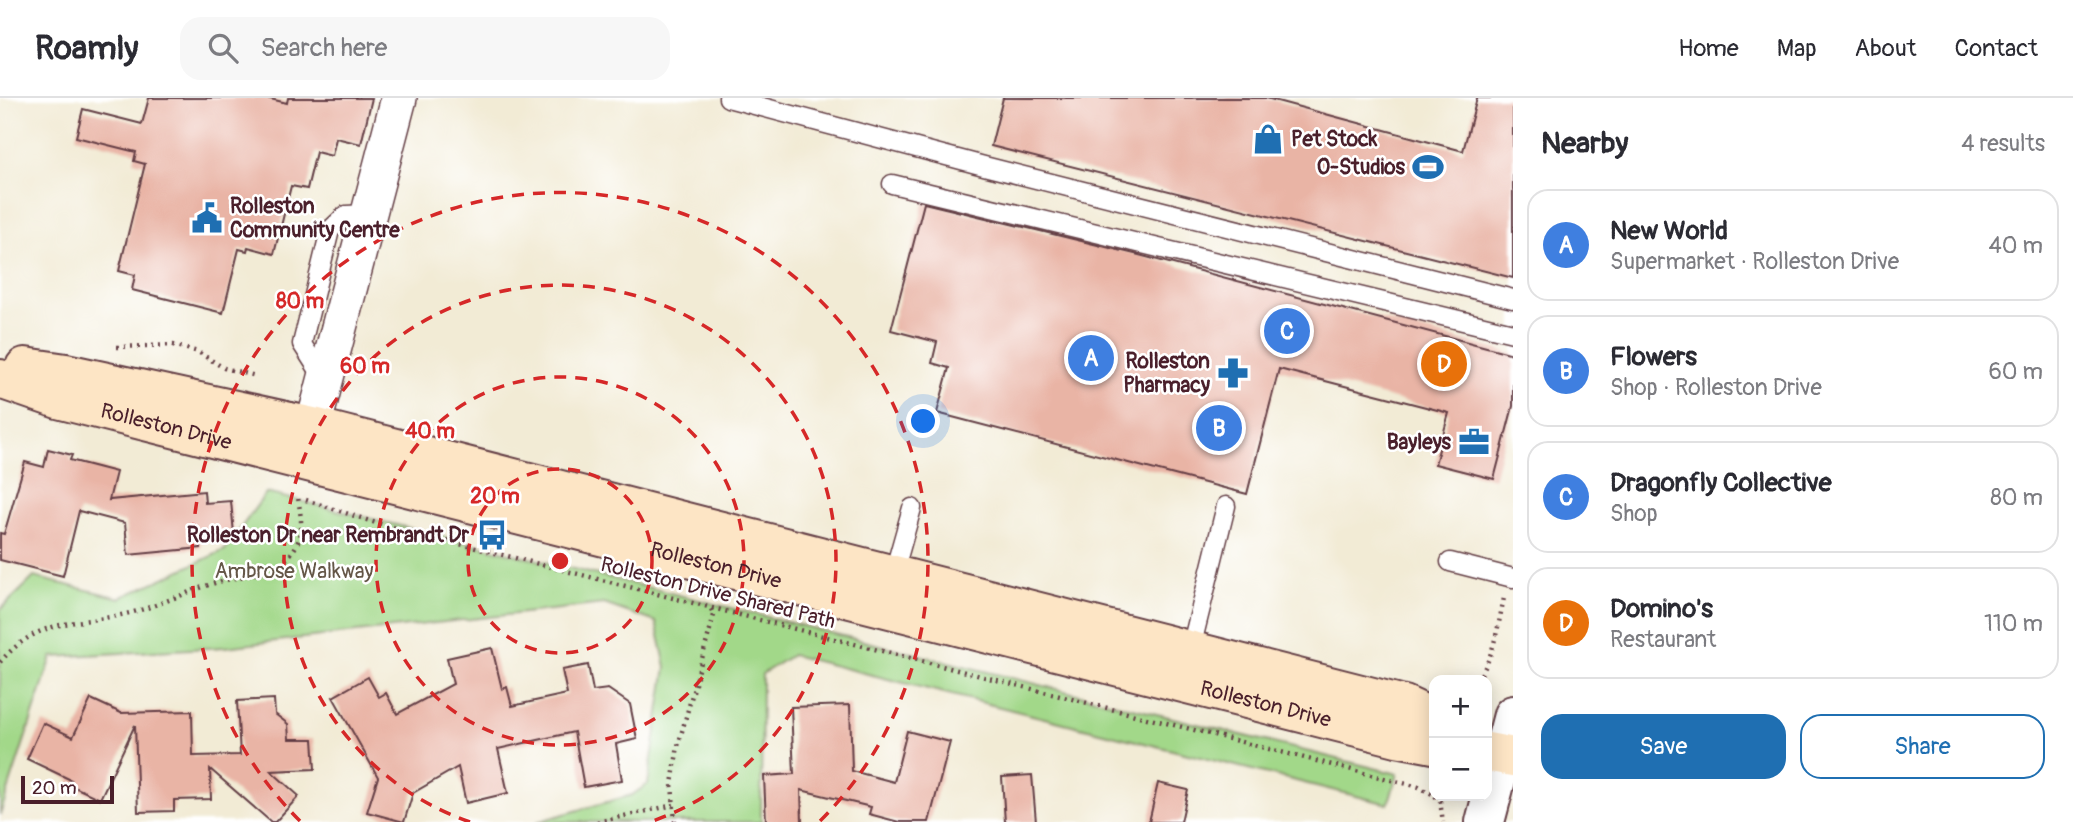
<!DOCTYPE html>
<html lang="en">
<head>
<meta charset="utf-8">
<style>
	:root { --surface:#fff; --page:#f7f7f7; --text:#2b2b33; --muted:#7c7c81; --line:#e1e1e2; --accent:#1f6fb2 }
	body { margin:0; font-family:Pangolin,sans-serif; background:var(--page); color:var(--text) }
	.controls { position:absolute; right:21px; bottom:21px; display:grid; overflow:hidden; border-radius:14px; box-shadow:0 4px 18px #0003 }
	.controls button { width:63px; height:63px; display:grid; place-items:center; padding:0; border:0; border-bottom:2px solid var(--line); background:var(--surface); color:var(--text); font:35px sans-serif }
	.scale { position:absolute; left:21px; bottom:18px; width:93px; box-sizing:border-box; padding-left:7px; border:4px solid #4a1f2b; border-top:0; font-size:19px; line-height:24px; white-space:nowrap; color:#4a1f2b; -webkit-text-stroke:5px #fff; paint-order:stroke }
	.you { position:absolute; left:924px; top:324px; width:24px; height:24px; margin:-18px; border:5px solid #fff; border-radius:50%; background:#1a73e8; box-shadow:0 0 0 10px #1a73e833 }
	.badge { display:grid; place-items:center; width:46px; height:46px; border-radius:50%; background:var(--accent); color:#fff; font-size:23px; font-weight:700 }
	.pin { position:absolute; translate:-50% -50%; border:4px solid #fff; box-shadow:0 2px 7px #0006 }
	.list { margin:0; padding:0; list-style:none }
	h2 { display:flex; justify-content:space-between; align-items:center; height:91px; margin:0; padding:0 28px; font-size:30px }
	h2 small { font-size:23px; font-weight:400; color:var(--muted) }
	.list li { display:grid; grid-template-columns:46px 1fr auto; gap:21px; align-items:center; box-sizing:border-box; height:112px; margin:0 14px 14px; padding:0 14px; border:2px solid var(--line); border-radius:21px }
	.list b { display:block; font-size:26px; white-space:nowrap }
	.list p { margin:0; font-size:23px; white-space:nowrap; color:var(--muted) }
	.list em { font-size:23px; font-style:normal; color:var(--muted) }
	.actions { display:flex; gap:14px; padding:21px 28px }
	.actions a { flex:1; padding:16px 0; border:2px solid var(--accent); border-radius:21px; text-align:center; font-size:24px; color:var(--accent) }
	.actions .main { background:var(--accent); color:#fff }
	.icon { flex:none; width:38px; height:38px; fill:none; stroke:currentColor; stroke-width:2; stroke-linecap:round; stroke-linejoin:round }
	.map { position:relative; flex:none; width:1513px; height:724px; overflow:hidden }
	header { display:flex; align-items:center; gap:42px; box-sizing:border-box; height:98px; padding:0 35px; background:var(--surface); border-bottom:2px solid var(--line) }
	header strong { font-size:33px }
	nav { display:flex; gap:38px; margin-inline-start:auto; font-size:24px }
	.search { width:490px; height:63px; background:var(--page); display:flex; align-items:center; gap:18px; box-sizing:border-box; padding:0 24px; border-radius:21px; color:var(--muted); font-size:26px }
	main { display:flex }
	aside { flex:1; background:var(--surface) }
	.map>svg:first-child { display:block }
	.green { fill:#a2d889; stroke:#767c5a; stroke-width:2 }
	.building { fill:#e9b4a5 }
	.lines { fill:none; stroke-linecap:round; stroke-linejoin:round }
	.service-casing { stroke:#633e44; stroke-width:21 }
	.minor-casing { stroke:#633e44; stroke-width:38 }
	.tertiary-casing { stroke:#633e44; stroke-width:42 }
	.secondary-casing { stroke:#633e44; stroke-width:42 }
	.path { stroke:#633e44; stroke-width:4.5; stroke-dasharray:2 5; stroke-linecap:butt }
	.service { stroke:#fff; stroke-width:18 }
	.minor { stroke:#fff; stroke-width:35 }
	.tertiary { stroke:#fff; stroke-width:38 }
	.secondary { stroke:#fde5c5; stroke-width:38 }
	.ring { fill:none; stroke:#d62828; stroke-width:3.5; stroke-dasharray:12 9 }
	.labels { text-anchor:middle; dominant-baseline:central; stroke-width:5; stroke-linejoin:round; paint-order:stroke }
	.poi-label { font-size:21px; font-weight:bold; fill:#4a1f2b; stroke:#fff; text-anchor:end }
	.street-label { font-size:21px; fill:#4a1f2b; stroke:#fff }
	.park-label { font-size:21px; fill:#645647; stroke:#fff }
	.centre { fill:#d62828; stroke:#fff; stroke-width:3.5 }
	.ring-label { font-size:21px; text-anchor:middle; font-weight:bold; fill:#d62828; stroke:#fff; stroke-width:5; stroke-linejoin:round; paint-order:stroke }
</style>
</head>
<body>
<header>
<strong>Roamly</strong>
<div class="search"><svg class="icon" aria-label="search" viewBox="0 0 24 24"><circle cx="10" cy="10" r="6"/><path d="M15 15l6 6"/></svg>Search here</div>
<nav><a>Home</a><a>Map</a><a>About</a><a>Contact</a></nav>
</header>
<main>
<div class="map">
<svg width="1513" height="724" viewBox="0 0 1513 724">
	<rect width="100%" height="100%" fill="#fff"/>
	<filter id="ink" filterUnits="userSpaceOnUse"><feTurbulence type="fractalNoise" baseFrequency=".0143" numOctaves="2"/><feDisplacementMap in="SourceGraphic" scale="14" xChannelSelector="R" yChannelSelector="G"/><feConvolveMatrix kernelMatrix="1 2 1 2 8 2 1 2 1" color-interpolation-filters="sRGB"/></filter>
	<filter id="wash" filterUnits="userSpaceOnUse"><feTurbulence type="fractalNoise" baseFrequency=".00686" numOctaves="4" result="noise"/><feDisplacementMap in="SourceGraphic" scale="28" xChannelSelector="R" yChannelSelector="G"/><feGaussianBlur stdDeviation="1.57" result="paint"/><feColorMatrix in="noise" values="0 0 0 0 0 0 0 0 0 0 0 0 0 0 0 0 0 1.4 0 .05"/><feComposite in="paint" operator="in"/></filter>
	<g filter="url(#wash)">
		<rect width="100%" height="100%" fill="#f2ebd5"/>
		<polygon class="green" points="266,395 300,403 1398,676 1388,706 792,557 762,576 761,724 536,724 632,697 648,686 666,569 656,524 604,506 225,549 52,559 0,717 0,512 34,479 120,500 225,452"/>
		<g id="blocks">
			<g class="building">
				<polygon points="149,0 266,0 287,5 288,0 372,0 361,46 336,40 332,58 316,54 307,91 291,88 274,156 248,149 247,153 239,151 223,215 132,192 135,177 119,173 145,66 134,63 136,54 76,39 83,11 142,26"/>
				<polygon points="1003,0 1266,0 1463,53 1477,0 1513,0 1513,180 991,48"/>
				<polygon points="924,105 1139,157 1513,256 1513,308 1494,381 1435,366 1449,315 1279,271 1247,396 937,315 949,270 932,265 937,244 891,232"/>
				<polygon points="48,351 72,357 70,362 116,374 109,402 204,393 205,405 231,403 234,436 200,438 201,450 128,457 125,425 79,413 63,478 0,462 0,435 4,436 25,364 44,369"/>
				<polygon points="492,550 502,591 507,589 512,608 567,596 562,572 588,567 593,593 608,591 630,606 637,641 616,646 622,682 584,689 574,634 498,651 508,695 466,705 458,669 413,695 404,724 367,714 378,679 333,599 368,579 379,599 386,595 397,616 453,586 447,560"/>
				<polygon points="91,601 121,615 192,613 193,658 240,657 237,603 274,601 275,616 288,626 289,641 313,641 315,671 271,673 299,698 275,724 271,724 210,671 211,701 174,702 174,713 138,714 135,627 100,701 68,686 71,682 27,661 43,625 73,639"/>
				<polygon points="850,607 852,673 894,684 907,633 950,644 929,724 899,724 869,716 871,709 801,692 802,724 766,724 764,678 794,676 791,609"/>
				<polygon points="1032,677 1036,724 1005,724 1002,679"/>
				<polygon points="1158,685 1188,692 1181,724 1149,724"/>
			</g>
		</g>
	</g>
	<g filter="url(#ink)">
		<use href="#blocks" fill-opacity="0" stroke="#633e44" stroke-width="2"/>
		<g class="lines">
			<g class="service-casing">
				<g id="service">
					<polyline points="728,0 984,68 1513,201"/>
					<polyline points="892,86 1513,235"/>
					<polyline points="325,282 302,246 330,132 346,117 368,116"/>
					<polyline points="1450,464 1513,480"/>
					<polyline points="892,481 912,410"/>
					<polyline points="1190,554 1226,408"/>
				</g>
			</g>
			<g class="minor-casing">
				<polyline id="minor" points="306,356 399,0"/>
			</g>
			<g class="tertiary-casing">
				<polyline id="tertiary" points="1485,724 1513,617"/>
			</g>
			<g class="secondary-casing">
				<g id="secondary">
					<polyline points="25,269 66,275 313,329 1404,607 1434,621"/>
					<path id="s1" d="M 0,281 L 58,301 L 1397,639 L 1434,646"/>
					<polyline points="1487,654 1513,659"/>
				</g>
			</g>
			<g class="path">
				<polyline points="117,249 173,247 198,254 224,270 256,278"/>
				<polyline points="306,402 373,424 1419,689 1434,697"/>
				<path d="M 0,564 C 43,515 82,529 137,513 C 165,505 191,492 218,484 C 250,475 286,477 299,441 C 304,429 299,410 298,398"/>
				<path d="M 1477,582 C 1494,560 1498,527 1504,500"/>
				<polyline points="1435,698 1440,703 1443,724"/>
				<polyline points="597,724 674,707"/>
				<polyline points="675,724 672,686 678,648 714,517 711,511"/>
			</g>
			<use href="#service" class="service"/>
			<use href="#minor" class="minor"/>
			<use href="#tertiary" class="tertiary"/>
			<use href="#secondary" class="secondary"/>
		</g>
	</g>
	<g class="ring">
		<circle cx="560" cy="463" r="92"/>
		<circle cx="560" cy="463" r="184"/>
		<path d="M470 724A276 276 0 1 1 650 724"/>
		<path d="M300 723A368 368 0 1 1 820 723"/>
	</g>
	<defs>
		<g id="shop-bare" transform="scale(2.415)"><path d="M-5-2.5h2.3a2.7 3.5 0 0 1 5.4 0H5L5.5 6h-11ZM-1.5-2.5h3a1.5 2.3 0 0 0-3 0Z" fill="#1f6fb2" stroke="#fff" stroke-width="2.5" paint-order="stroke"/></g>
		<g id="stadium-bare" transform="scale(2.415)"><path d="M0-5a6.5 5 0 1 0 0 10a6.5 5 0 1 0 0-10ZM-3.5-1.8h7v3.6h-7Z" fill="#1f6fb2" stroke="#fff" stroke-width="2.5" paint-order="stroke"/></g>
		<g id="civic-bare" transform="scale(2.415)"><path d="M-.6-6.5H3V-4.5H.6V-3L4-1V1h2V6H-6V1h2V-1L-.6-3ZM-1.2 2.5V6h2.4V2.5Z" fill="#1f6fb2" stroke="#fff" stroke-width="2.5" paint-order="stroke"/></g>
		<g id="pharmacy-bare" transform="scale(2.415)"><path d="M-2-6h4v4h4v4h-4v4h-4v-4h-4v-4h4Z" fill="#1f6fb2" stroke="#fff" stroke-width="2.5" paint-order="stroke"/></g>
		<g id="office-bare" transform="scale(2.415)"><path d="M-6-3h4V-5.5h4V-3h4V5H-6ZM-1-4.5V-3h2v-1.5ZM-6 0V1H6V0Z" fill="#1f6fb2" stroke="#fff" stroke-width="2.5" paint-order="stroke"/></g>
		<g id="bus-bare" transform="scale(2.415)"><path d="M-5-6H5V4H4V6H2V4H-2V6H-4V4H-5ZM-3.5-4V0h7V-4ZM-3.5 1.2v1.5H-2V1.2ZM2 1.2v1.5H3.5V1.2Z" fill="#1f6fb2" stroke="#fff" stroke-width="2.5" paint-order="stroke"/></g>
	</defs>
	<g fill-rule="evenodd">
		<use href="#shop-bare" x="1268" y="41"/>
		<use href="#stadium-bare" x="1428" y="69"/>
		<use href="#civic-bare" x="207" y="120"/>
		<use href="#pharmacy-bare" x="1233" y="275"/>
		<use href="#office-bare" x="1474" y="344"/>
		<use href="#bus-bare" x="492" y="437"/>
	</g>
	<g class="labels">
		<g class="poi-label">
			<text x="1291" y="41" text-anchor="start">Pet Stock</text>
			<text x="1405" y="69">O-Studios</text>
			<text x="230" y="108" text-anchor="start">Rolleston<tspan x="230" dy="24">Community Centre</tspan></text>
			<text x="1210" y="263">Rolleston<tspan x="1210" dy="24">Pharmacy</tspan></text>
			<text x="1451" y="344">Bayleys</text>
			<text x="469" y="437">Rolleston Dr near Rembrandt Dr</text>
		</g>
		<g class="street-label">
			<text stroke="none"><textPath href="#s1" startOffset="173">Rolleston Drive</textPath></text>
			<text stroke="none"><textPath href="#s1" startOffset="740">Rolleston Drive</textPath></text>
			<text transform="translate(718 495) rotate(14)">Rolleston Drive Shared Path</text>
			<text stroke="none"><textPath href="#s1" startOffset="1307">Rolleston Drive</textPath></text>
		</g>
		<g class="park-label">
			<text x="294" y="473">Ambrose Walkway</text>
		</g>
	</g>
	<circle cx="560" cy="463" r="10" class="centre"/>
	<g class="ring-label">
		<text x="300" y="210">80 m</text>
		<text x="365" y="275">60 m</text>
		<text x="430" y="340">40 m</text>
		<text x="495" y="405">20 m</text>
	</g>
</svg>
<div class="controls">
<button>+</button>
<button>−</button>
</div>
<div class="scale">20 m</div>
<div class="you"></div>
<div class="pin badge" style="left:1091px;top:260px;background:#3f7fe0">A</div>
<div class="pin badge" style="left:1219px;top:330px;background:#3f7fe0">B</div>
<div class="pin badge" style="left:1287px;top:233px;background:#3f7fe0">C</div>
<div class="pin badge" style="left:1444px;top:266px;background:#e8710a">D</div>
</div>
<aside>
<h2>Nearby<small>4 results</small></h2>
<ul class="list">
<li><span class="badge" style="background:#3f7fe0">A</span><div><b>New World</b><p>Supermarket · Rolleston Drive</p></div><em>40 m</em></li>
<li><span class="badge" style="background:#3f7fe0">B</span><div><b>Flowers</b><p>Shop · Rolleston Drive</p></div><em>60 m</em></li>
<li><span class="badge" style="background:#3f7fe0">C</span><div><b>Dragonfly Collective</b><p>Shop</p></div><em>80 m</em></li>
<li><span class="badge" style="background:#e8710a">D</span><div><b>Domino's</b><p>Restaurant</p></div><em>110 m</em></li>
</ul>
<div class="actions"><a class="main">Save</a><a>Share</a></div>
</aside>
</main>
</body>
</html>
